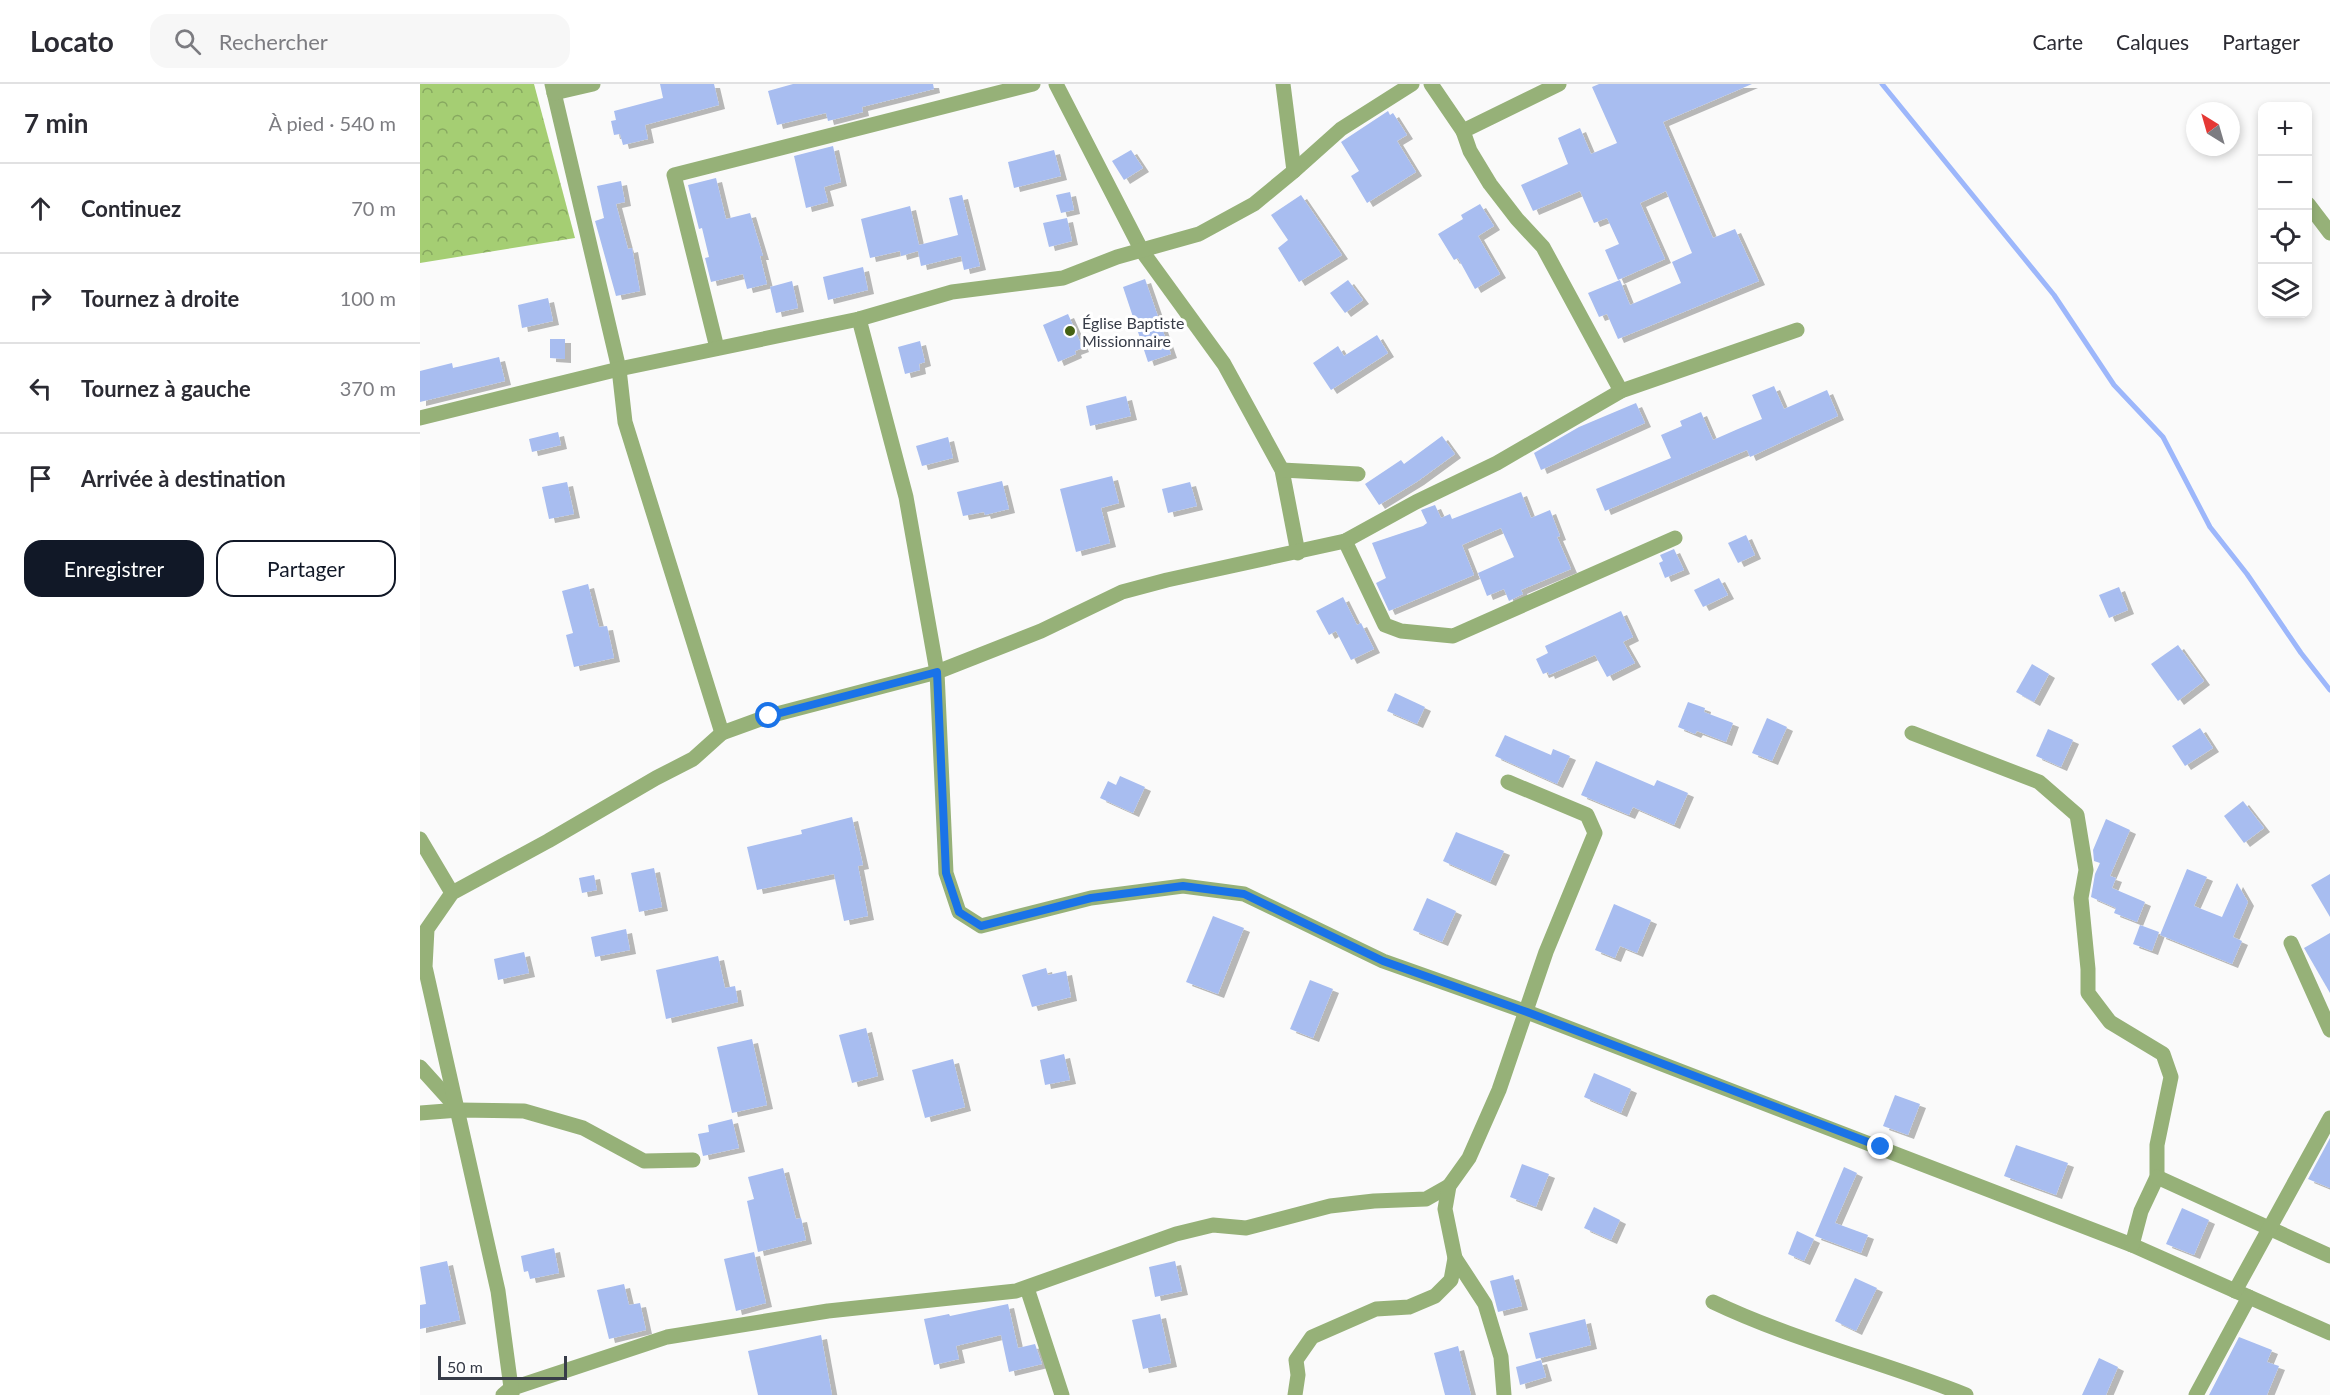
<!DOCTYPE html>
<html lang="fr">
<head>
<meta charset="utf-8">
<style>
	:root { --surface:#fff; --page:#f7f7f7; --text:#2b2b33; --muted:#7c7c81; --line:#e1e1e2; --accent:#111827 }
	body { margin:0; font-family:Lato,sans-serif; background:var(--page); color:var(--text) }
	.controls { position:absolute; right:18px; top:18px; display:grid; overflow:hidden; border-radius:12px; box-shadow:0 3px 9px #0003 }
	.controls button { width:54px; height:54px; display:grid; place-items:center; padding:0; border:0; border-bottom:2px solid var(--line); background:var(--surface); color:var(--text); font:30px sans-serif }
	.compass { position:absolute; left:1766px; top:18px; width:54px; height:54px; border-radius:50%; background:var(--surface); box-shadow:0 3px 9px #0003; rotate:323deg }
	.scale { position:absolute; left:18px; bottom:15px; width:129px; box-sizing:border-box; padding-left:6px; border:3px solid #373c48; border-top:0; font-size:16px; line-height:21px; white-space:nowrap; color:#373c48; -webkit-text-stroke:4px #fff; paint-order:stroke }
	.stop { position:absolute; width:18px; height:18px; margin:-14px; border:4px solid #1a73e8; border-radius:50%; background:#fff }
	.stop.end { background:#1a73e8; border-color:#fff; box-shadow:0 2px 6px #0008 }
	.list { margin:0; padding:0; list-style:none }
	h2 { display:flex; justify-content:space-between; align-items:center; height:78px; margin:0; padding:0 24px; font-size:26px }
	h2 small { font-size:20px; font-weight:400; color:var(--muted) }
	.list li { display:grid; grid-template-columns:39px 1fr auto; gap:18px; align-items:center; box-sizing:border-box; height:90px; padding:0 24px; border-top:2px solid var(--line) }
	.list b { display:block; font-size:22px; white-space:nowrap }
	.list em { font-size:20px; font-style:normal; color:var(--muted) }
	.actions { display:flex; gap:12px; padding:18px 24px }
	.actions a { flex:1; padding:14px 0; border:2px solid var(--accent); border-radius:18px; text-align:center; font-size:21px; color:var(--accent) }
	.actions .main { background:var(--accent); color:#fff }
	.icon { flex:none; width:33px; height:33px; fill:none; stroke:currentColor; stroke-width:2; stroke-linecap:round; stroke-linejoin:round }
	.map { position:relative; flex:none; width:1910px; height:1311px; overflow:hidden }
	header { display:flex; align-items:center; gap:36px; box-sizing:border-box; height:84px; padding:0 30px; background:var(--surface); border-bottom:2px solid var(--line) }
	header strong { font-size:28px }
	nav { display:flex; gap:33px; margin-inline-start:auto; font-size:21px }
	.search { width:420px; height:54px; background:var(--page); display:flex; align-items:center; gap:15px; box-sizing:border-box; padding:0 21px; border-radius:18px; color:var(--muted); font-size:22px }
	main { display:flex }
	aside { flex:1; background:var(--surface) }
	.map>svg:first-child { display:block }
	.forest { fill:url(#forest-crowns) }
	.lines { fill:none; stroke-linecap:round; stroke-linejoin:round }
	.stream { stroke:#9db7fb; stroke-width:5 }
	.building { fill:#a8bdf0; filter:url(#shadow) }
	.minor { stroke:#96b178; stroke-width:15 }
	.route { stroke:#1a73e8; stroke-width:8 }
	.poi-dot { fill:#446114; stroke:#fff; stroke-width:2 }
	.labels { text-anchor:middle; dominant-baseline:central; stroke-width:6; stroke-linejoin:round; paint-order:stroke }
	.poi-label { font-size:16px; fill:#373c48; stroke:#fff; text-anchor:start }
</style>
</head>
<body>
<header>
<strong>Locato</strong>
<div class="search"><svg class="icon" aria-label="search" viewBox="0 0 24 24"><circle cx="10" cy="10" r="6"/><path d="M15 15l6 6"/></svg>Rechercher</div>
<nav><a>Carte</a><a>Calques</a><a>Partager</a></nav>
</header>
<main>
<aside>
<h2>7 min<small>À pied · 540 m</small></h2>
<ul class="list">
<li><svg class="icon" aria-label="ahead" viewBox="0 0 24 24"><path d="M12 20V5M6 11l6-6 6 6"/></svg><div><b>Continuez</b></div><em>70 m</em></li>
<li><svg class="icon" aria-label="right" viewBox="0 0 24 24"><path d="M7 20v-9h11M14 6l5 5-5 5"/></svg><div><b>Tournez à droite</b></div><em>100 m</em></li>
<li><svg class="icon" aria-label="left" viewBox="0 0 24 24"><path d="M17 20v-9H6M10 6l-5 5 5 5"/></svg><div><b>Tournez à gauche</b></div><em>370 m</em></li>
<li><svg class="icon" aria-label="arrive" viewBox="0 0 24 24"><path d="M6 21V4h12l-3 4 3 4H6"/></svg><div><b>Arrivée à destination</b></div></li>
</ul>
<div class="actions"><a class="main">Enregistrer</a><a>Partager</a></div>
</aside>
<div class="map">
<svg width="1910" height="1311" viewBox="0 0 1910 1311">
	<defs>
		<pattern id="forest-crowns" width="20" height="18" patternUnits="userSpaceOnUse" patternTransform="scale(1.5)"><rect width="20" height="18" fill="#a5ce73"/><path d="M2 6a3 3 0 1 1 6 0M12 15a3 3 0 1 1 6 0" fill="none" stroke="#87a860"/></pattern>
		<filter id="shadow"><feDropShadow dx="6" dy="4" stdDeviation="0" flood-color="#0004"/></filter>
	</defs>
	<rect width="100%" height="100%" fill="#fafafa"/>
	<polygon class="forest" points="0,0 114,0 155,154 0,179"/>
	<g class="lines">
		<polyline class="stream" points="1462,0 1634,211 1694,301 1743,353 1790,443 1827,490 1881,569 1910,606"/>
	</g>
	<g class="building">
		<polygon points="240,0 294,0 299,21 225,41 228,55 203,61 200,50 194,51 191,37 196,36 194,27 243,14"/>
		<polygon points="373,0 513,0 514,5 442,23 443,28 408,37 406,29 357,41 348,7"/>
		<polygon points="1179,0 1332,0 1243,38 1293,154 1315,145 1339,197 1198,255 1187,230 1179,233 1168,209 1200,196 1210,221 1261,199 1252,178 1272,169 1246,107 1220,119 1245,175 1198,196 1185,166 1199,160 1187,134 1174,139 1160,107 1113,127 1101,101 1148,80 1138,54 1160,44 1171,70 1197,59 1172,3"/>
		<polygon points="968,27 970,31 973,29 987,51 977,57 996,88 947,119 931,92 939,87 921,58"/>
		<polygon points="413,62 421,98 404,103 408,118 386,124 374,72"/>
		<polygon points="634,66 641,92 594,104 588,78"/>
		<polygon points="711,66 723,84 704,96 692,77"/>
		<polygon points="296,94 306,135 330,129 343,172 340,172 347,200 327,205 323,190 291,198 285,174 289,173 282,144 279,145 268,101"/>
		<polygon points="201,97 205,118 196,120 208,165 212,164 220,207 196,212 175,137 184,134 177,102"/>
		<polygon points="650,108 654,126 641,129 636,111"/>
		<polygon points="542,111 560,182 544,186 541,172 501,182 498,167 481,172 480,167 450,174 441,135 490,122 499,161 538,151 529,114"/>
		<polygon points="881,111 922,171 879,198 858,164 868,156 851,131"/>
		<polygon points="1060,120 1074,142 1058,152 1080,190 1055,205 1038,174 1034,176 1018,150 1043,135 1041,131"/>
		<polygon points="647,134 652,157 629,163 623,139"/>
		<polygon points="443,183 448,206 408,216 403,193"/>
		<polygon points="725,195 751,270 728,278 703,203"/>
		<polygon points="928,196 943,216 925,229 910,209"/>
		<polygon points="372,197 378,224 356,229 350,203"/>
		<polygon points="128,214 133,237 102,244 98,221"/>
		<polygon points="648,230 663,264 655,267 656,270 638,278 623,241"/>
		<polygon points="957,251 968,269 911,306 893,279 918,262 924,272"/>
		<polygon points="130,255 145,255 145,275 130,274"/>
		<polygon points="500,257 505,278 499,280 500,286 485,290 478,263"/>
		<polygon points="79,273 85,297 0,318 0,287 32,279 33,284"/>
		<polygon points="1354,302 1364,325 1407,306 1418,332 1330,373 1327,366 1185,427 1176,405 1251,374 1241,351 1262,342 1260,337 1281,328 1293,356 1318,345 1342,335 1332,311"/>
		<polygon points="706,312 711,332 670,342 666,322"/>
		<polygon points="1216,319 1225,339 1121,386 1114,369 1159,343"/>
		<polygon points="138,348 141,361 112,368 109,355"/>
		<polygon points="1022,352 1035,370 998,397 959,421 945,400 981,376 984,380"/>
		<polygon points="528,353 533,374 502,382 496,362"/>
		<polygon points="692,392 699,419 681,424 690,459 656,468 640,405"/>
		<polygon points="582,397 589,425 565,431 564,428 543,432 537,408"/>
		<polygon points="147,398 154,430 129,435 122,403"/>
		<polygon points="770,398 777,422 748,429 742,405"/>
		<polygon points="1101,408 1111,434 1130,426 1140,452 1137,453 1151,485 1101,506 1103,510 1089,517 1084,505 1067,512 1058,489 1094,473 1081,444 1042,461 1054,491 969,527 956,499 966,494 952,459 1003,442 1007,439 1001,426 1015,421 1021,434 1030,430 1032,435"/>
		<polygon points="1326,451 1335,471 1318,479 1308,459"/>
		<polygon points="1254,465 1264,486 1245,494 1239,479 1243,477 1240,471"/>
		<polygon points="1299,494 1308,511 1283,523 1274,506"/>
		<polygon points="168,500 179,543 187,542 194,574 154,583 146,551 153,549 142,507"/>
		<polygon points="1699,503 1708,526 1689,534 1679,511"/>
		<polygon points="923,513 937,541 941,539 954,565 931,576 916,547 909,551 896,527"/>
		<polygon points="1201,527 1213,553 1203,558 1215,579 1187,593 1175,571 1129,591 1128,588 1123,590 1116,575 1128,569 1125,562"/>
		<polygon points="1758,561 1784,597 1758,617 1731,580"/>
		<polygon points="1612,580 1629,590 1614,618 1596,608"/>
		<polygon points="975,609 1005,623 997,640 967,627"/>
		<polygon points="1268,618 1285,624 1284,628 1313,639 1306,658 1277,647 1275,650 1258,643"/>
		<polygon points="1347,634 1367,643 1352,677 1332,669"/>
		<polygon points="1780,644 1793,664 1765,682 1752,662"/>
		<polygon points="1628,645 1653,656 1641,683 1616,672"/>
		<polygon points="1085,651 1131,671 1133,665 1150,672 1137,700 1075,672"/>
		<polygon points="1176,677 1234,702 1237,696 1268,709 1254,741 1213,723 1209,731 1161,711"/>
		<polygon points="700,692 725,703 713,729 680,714 688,697 696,701"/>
		<polygon points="1823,717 1844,744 1824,759 1804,732"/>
		<polygon points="432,733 443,781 438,782 448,832 424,837 414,790 337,806 327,763 382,750 381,746"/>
		<polygon points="1686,735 1710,746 1690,792 1696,794 1692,804 1725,818 1717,838 1694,829 1696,824 1671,813 1675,790 1680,779 1674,777 1673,766"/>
		<polygon points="1036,748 1084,767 1070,798 1023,777"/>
		<polygon points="234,784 242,823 219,828 211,789"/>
		<polygon points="1767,785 1787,793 1774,822 1802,833 1817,799 1828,818 1813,853 1822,857 1812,880 1740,851"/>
		<polygon points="1910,790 1910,833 1891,801"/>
		<polygon points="174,791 177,806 162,809 159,794"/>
		<polygon points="1007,814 1036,827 1022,858 993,846"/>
		<polygon points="1194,820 1231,836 1217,869 1200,862 1195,874 1175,866"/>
		<polygon points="793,832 824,844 798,910 766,898"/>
		<polygon points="1720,841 1739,848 1732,867 1713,860"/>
		<polygon points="206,845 210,866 175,873 171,853"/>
		<polygon points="1910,849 1910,909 1884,864"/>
		<polygon points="104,868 109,889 78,896 74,875"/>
		<polygon points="298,872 305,904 315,902 318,918 246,935 236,886"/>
		<polygon points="626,884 628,891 646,887 651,913 612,923 602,891"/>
		<polygon points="890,896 913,905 893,954 870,945"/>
		<polygon points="446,944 458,992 432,999 419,951"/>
		<polygon points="332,955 347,1021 312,1029 297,963"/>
		<polygon points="644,970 650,996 625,1001 620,976"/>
		<polygon points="533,975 545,1023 505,1034 492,986"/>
		<polygon points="1174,989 1211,1005 1201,1029 1164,1013"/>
		<polygon points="1475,1011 1500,1020 1488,1051 1463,1042"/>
		<polygon points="312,1035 319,1064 283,1072 278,1050 289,1048 288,1041"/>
		<polygon points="1910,1054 1910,1104 1888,1095"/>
		<polygon points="1596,1061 1648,1079 1636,1111 1584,1092"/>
		<polygon points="1102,1080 1129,1090 1116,1123 1090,1113"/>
		<polygon points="1424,1083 1437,1089 1415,1139 1448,1151 1441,1169 1395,1152"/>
		<polygon points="363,1084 376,1135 381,1134 386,1156 338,1168 327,1117 334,1115 328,1093"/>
		<polygon points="1174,1123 1200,1136 1191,1156 1164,1144"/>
		<polygon points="1762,1124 1789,1136 1774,1171 1746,1160"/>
		<polygon points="1377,1147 1394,1155 1384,1177 1368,1170"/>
		<polygon points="134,1164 139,1189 110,1195 108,1187 104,1188 101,1172"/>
		<polygon points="334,1168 346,1219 316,1227 304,1175"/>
		<polygon points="27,1177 40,1236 0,1245 0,1221 6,1220 0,1183"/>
		<polygon points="755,1177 762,1207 735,1213 729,1183"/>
		<polygon points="1093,1191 1102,1222 1078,1228 1070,1197"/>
		<polygon points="1435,1194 1457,1204 1436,1247 1415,1237"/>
		<polygon points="204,1200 209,1221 220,1219 226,1246 189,1255 177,1206"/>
		<polygon points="588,1220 598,1264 615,1260 622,1280 589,1288 581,1251 536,1262 539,1275 514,1281 504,1235 529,1230 530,1232"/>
		<polygon points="740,1230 751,1279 723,1285 712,1236"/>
		<polygon points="1165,1235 1171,1261 1116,1275 1109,1249"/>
		<polygon points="401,1251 412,1311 338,1311 328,1267"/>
		<polygon points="1819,1253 1852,1266 1847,1278 1859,1282 1847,1311 1789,1311"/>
		<polygon points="1038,1262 1051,1311 1025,1311 1014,1269"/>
		<polygon points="1679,1274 1698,1283 1686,1311 1662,1311"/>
		<polygon points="1121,1276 1126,1293 1100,1301 1096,1283"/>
	</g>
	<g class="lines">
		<g class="minor">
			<polyline points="132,0 199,285 205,338 302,649"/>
			<polyline points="636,0 722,167 804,280 862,386 878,469"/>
			<polyline points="1011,0 1043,47"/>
			<polyline points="1139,0 1043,47 1050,67 1070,100 1097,135 1123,163 1201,307"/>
			<polyline points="134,9 173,0"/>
			<polyline points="874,87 921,45 992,0"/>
			<polyline points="1888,120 1910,149"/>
			<polyline points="439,235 486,413 517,588 526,789 539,828 561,842 671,814 763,802 824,810 963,877 1107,928 1712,1161 1910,1249"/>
			<polyline points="297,264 254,91 613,0"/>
			<polyline points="0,334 199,285 439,235 532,208 643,194 697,173 779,150 834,120 874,87 863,0"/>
			<polyline points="862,386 938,390"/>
			<polyline points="925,457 965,541 981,547 1033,552 1255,454"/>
			<polyline points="1492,649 1619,698 1657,731 1666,786 1661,814 1668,885 1668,909 1690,938 1743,970 1751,993 1737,1061 1737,1093 1721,1127 1712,1161"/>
			<polyline points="0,755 32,809"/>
			<polyline points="1871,859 1910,946"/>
			<polyline points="0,983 37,1024"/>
			<polyline points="0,1029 39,1026 104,1027 163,1044 224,1077 273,1076"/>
			<polyline points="1737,1093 1910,1172"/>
			<polyline points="1035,1174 1065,1220 1081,1273 1084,1311"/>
			<polyline points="607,1204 642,1311"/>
			<polyline points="1815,1207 1910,1034"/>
			<path d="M 1293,1218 C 1375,1257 1463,1278 1546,1311"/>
			<polyline points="83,1311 90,1305 247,1253 408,1227 596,1207 756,1150 793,1141 826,1144 910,1122 954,1117 1006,1115 1029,1102"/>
			<polyline points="92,1311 78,1207 5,883 7,845 32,809 128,757 236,694 273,675 302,649 349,632 517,588 621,547 702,508 747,496 925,457 996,418 1077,379 1201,307 1377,246"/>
			<polyline points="875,1311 878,1291 876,1276 892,1253 956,1225 989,1223 1015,1212 1031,1196 1035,1174 1025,1125 1029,1102 1049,1074 1079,1006 1126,868 1175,749 1167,731 1088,698"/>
			<polyline points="1776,1311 1829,1213"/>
		</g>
	</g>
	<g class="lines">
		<polyline class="route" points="349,632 517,588 526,789 539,828 561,842 671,814 763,802 824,810 963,877 1107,928 1461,1063"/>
	</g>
	<circle class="poi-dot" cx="650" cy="247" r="6"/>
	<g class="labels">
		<g class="poi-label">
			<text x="662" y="238">Église Baptiste<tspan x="662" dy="18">Missionnaire</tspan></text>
		</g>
	</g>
</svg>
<div class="controls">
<button>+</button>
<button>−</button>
<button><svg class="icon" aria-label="locate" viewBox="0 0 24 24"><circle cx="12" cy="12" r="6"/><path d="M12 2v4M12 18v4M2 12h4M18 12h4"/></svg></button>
<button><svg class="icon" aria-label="layers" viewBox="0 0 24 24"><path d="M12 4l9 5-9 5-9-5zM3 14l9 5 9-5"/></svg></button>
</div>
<svg class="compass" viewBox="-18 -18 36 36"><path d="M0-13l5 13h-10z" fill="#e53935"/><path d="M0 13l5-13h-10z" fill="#7c7c81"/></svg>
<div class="scale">50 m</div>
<div class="stop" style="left:349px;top:632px"></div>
<div class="stop end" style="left:1461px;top:1063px"></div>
</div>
</main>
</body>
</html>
